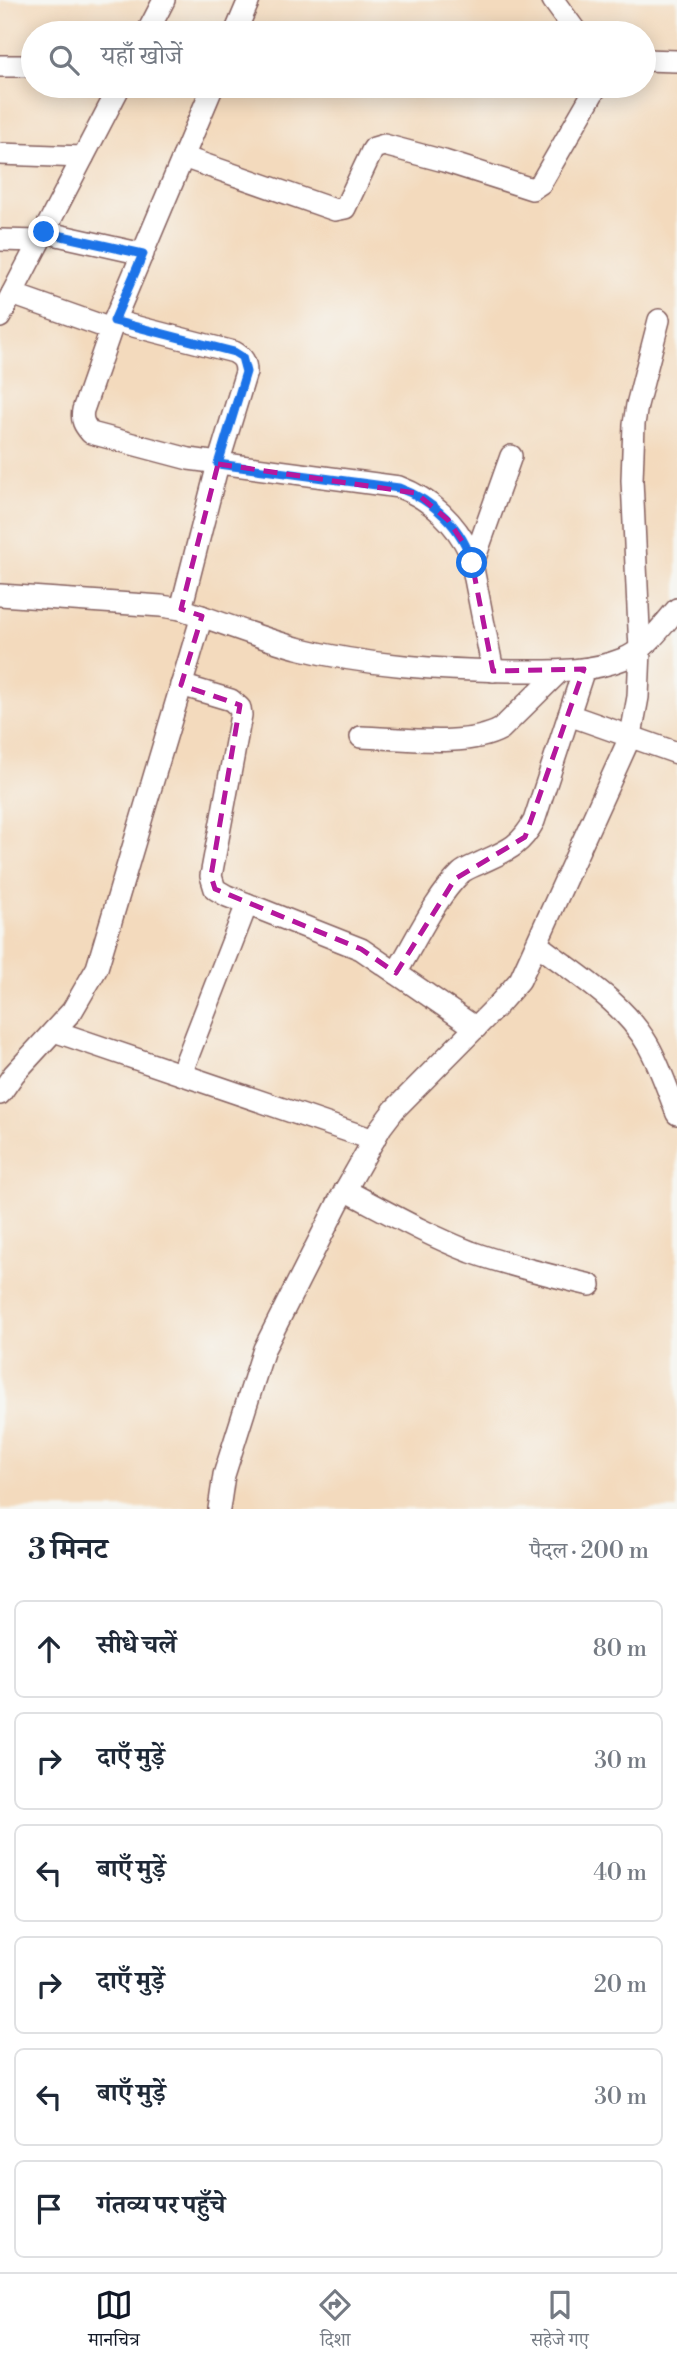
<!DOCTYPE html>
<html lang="hi">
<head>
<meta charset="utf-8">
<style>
	:root { --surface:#fff; --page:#f2f2f3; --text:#1f2937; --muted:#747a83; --line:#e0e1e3; --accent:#111827 }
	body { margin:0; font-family:"Libre Bodoni","Noto Serif Devanagari",serif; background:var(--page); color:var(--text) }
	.stop { position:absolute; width:21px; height:21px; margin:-16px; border:5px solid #1a73e8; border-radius:50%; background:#fff }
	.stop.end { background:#1a73e8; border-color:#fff; box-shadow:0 2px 7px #0008 }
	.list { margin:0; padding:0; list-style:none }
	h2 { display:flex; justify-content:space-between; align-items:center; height:91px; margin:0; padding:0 28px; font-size:30px }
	h2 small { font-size:23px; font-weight:400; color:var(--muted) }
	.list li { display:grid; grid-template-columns:46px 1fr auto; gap:21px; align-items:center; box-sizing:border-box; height:98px; margin:0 14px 14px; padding:0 14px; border:2px solid var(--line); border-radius:10px }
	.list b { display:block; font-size:26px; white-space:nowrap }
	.list em { font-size:23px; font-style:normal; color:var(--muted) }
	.icon { flex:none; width:38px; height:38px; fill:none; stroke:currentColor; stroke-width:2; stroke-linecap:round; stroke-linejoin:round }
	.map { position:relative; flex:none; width:677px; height:1509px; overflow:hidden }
	.search { position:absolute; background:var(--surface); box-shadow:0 4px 18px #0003; left:21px; right:21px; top:21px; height:77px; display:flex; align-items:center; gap:18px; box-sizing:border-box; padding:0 24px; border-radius:38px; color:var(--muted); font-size:26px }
	.sheet { height:763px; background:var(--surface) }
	nav { display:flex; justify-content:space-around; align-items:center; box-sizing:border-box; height:98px; border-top:2px solid var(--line); background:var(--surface); font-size:19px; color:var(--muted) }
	nav a { display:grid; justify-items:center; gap:4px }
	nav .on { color:var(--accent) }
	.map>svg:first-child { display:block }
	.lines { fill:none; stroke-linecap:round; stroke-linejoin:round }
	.minor-casing { stroke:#85605e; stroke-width:24 }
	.minor { stroke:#fff; stroke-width:21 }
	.route { stroke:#1a73e8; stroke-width:9 }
	.marked { fill:none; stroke:#b5179e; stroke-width:5; stroke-dasharray:14 9; stroke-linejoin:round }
</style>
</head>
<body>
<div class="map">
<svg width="677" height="1509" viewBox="0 0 677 1509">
	<rect width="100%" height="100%" fill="#f6f6f2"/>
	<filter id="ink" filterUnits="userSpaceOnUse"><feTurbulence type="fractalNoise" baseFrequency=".0143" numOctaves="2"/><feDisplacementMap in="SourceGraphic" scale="14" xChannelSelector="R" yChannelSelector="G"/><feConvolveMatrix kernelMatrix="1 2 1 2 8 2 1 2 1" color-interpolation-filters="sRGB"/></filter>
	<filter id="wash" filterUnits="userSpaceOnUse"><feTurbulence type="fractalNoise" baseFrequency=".00686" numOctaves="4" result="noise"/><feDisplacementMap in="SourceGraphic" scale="28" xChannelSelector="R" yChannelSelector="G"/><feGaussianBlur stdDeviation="1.57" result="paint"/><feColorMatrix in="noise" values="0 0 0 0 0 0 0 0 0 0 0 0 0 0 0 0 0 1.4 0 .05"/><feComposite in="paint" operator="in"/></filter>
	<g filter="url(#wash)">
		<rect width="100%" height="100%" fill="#f3dabd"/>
	</g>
	<g filter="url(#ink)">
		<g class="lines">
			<g class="minor-casing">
				<g id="minor">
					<polyline points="553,0 577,33"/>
					<polyline points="147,33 164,0"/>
					<polyline points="235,33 249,0"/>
					<polyline points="644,60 677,61"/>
					<polyline points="0,66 33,66"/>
					<path d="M 213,86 L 114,321 L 83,410 C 81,420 84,425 91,433 L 189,459 L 399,487 C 431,499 456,523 470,553 L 493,671"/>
					<polyline points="0,154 83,157"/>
					<polyline points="183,157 335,210 345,208 372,151 374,148 384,145 444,161 532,189 541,183 597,86"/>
					<polyline points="44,232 143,254"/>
					<polyline points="0,240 39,241"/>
					<polyline points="12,294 111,329"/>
					<polyline points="0,317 120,86"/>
					<path d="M 114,321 L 234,352 C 243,357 246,362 246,372 L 218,464 L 181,609"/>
					<polyline points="473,563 511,456"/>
					<path d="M 0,595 L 161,606 L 181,609 C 219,622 258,637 297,648 C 367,666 441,670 513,671 C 550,671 588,673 623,659 C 646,650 661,627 677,609"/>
					<polyline points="181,685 231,700 240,708 241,715 211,876 215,889 227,896 361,949 476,1028"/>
					<polyline points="569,715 677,753"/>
					<path d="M 361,737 C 401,738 467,748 501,729 L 560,671"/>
					<path d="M 537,944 C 575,974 623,1001 648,1045 C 660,1066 668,1091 677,1114"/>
					<path d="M 396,973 C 415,942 435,898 461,873 C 467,868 474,866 480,863 C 506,851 520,847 534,821 L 584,669"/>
					<polyline points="54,1031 374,1140"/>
					<polyline points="181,1074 247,904"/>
					<polyline points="0,1094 14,1074 72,1011 97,968 202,616"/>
					<path d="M 345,1190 C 387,1212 427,1235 471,1252 C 510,1266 550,1275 590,1285"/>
					<polyline points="219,1509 224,1475 264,1349 338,1203 381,1127 394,1110 498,1005 520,980 631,735 638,697 640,650 632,480 634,424 637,405 659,320"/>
				</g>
			</g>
			<use href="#minor" class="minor"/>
		</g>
	</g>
	<g class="lines" filter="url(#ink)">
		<path class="route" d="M 44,232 L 143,254 L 114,321 L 234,352 L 242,357 L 246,372 L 218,464 L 399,488 C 433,500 463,528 472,563"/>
	</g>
	<path class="marked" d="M 218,464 L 416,493 L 448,520 L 470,553 L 493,671 L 584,669 L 525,837 L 455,879 L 396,973 L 361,949 L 215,889 L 211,876 L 240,705 L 181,685 L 202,616 L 181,609 Z"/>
</svg>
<div class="stop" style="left:472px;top:563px"></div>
<div class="stop end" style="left:44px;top:232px"></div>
<div class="search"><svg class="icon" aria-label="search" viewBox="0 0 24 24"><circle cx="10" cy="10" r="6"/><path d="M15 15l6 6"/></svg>यहाँ खोजें</div>
</div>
<section class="sheet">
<h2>3 मिनट<small>पैदल · 200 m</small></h2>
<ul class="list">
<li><svg class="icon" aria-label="ahead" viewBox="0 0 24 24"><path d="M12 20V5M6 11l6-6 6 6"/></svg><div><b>सीधे चलें</b></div><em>80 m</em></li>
<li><svg class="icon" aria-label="right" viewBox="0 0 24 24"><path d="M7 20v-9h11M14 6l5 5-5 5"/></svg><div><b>दाएँ मुड़ें</b></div><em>30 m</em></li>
<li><svg class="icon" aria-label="left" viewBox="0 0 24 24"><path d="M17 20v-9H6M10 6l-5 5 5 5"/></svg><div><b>बाएँ मुड़ें</b></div><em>40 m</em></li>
<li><svg class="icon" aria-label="right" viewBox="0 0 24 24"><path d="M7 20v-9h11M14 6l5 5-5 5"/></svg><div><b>दाएँ मुड़ें</b></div><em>20 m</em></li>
<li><svg class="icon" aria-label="left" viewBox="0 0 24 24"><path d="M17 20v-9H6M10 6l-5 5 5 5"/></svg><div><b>बाएँ मुड़ें</b></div><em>30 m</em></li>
<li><svg class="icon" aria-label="arrive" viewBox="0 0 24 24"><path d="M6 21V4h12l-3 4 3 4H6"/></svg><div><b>गंतव्य पर पहुँचे</b></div></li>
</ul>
</section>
<nav>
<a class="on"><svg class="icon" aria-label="map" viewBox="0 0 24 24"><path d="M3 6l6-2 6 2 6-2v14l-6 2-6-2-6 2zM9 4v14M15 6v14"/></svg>मानचित्र</a>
<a><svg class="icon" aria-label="directions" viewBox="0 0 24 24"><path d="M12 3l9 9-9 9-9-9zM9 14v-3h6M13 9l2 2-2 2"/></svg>दिशा</a>
<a><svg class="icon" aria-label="saved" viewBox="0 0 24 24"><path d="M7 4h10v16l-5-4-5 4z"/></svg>सहेजे गए</a>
</nav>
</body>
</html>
